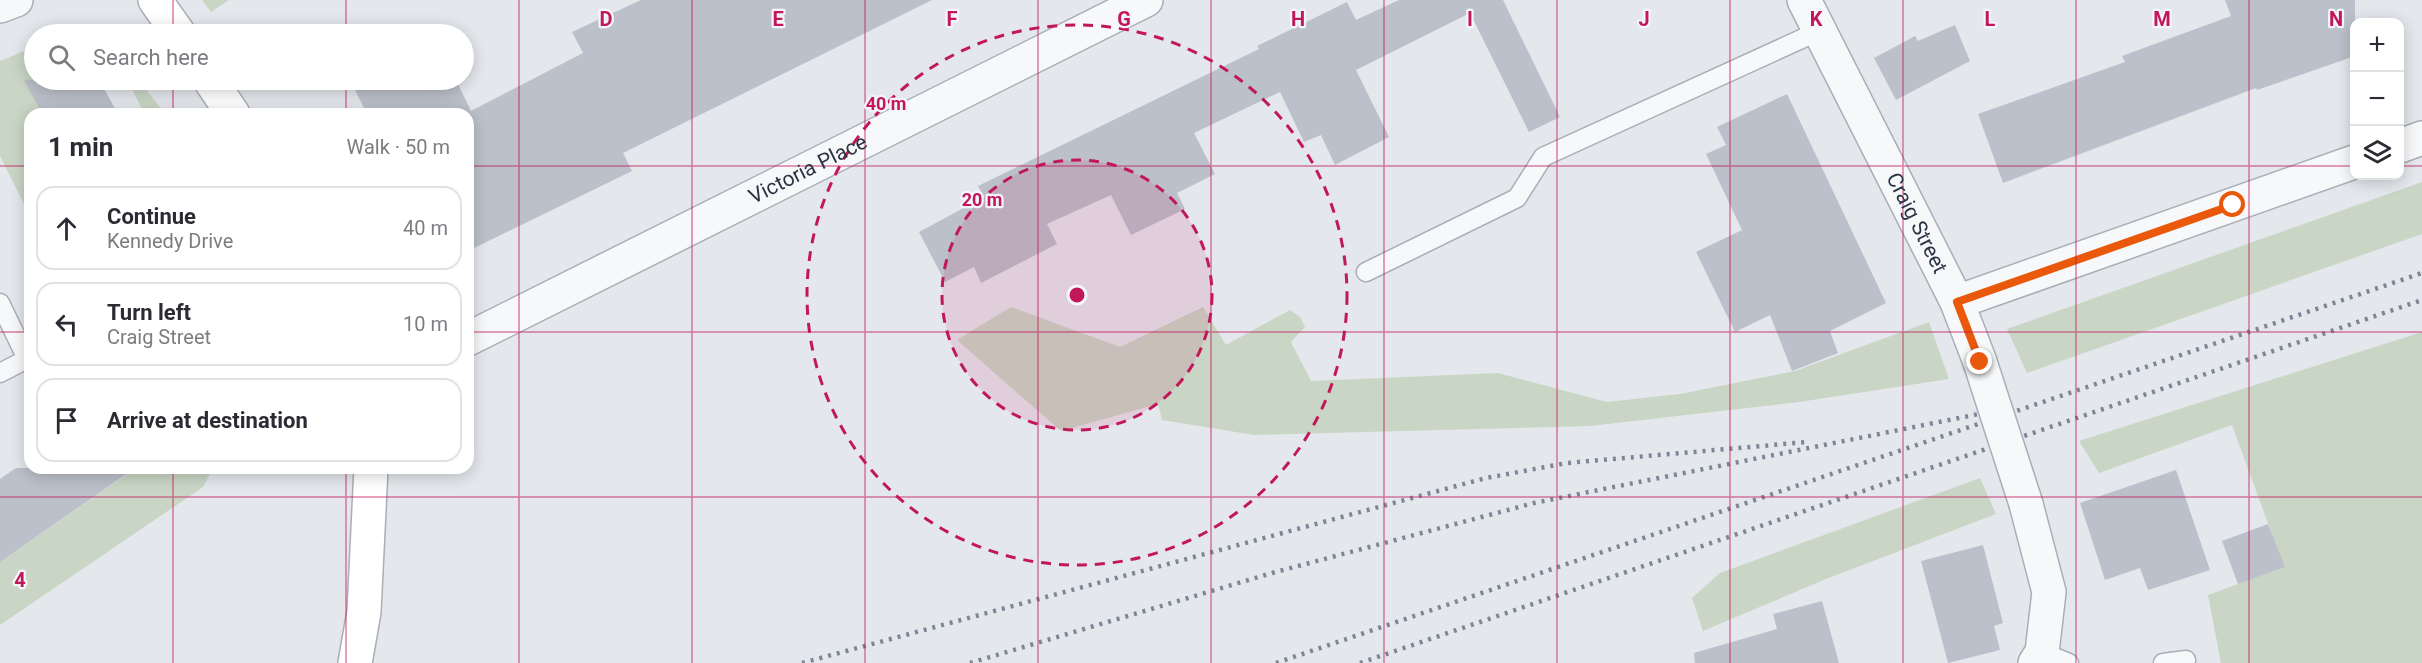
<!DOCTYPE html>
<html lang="en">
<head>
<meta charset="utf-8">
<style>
	:root { --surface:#fff; --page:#f7f7f7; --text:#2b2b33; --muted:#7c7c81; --line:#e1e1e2 }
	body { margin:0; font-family:Roboto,sans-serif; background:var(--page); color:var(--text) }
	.controls { position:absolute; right:18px; top:18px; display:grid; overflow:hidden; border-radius:12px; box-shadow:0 3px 15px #0003 }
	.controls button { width:54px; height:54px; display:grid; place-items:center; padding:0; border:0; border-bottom:2px solid var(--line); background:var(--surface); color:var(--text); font:30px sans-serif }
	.stop { position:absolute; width:18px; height:18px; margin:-14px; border:4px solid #ea580c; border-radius:50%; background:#fff }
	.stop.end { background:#ea580c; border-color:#fff; box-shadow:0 2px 6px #0008 }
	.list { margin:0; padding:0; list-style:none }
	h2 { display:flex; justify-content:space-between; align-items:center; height:78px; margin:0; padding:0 24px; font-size:26px }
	h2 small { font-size:20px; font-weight:400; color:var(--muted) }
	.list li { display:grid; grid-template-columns:39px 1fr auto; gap:18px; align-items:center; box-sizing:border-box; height:84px; margin:0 12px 12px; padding:0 12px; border:2px solid var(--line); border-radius:18px }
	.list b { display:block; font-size:22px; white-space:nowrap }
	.list p { margin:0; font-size:20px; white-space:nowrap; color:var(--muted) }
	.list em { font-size:20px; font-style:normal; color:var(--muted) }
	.icon { flex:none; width:33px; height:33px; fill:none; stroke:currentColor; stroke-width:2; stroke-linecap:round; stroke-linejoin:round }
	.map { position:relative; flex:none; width:2422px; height:663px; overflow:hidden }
	.search { position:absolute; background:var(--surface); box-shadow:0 3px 15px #0003; left:24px; top:24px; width:450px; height:66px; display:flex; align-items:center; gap:15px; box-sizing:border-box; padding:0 21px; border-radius:33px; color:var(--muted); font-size:22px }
	.panel { position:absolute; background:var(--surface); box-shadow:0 3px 15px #0003; left:24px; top:108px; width:450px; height:366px; border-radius:18px }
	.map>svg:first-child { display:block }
	.green { fill:#c9d6c5 }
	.building { fill:#bbc0ca }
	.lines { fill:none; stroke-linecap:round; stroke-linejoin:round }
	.service-casing { stroke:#a9aeb7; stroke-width:21 }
	.minor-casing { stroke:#a9aeb7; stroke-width:36 }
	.tertiary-casing { stroke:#a9aeb7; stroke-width:36 }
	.secondary-casing { stroke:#a9aeb7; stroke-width:36 }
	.service { stroke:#f7f8fa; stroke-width:18 }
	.minor { stroke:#f7f8fa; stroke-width:33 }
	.tertiary { stroke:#f7f8fa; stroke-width:33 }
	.secondary { stroke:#fff; stroke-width:33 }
	.rail { stroke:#7d8696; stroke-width:4.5; stroke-dasharray:3 6; stroke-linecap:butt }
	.minor-bridge-casing { stroke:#a9aeb7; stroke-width:36; stroke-linecap:butt }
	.minor-bridge { stroke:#f7f8fa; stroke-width:33 }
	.route { stroke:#ea580c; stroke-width:8 }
	.grid { fill:none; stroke:#c2185b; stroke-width:1.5; stroke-opacity:0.55 }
	.ring { fill:none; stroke:#c2185b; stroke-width:3; stroke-dasharray:10 8 }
	.labels { text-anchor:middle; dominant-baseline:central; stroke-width:4.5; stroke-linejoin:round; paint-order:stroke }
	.street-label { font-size:21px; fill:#2b3445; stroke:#f4f6f9 }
	.grid-label { font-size:20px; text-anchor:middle; font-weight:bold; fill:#c2185b; stroke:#f4f6f9; stroke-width:4.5; stroke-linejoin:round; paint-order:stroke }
	.centre { fill:#c2185b; stroke:#f4f6f9; stroke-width:3 }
	.ring-label { font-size:18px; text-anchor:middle; font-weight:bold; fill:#c2185b; stroke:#f4f6f9; stroke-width:4.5; stroke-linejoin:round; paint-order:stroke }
</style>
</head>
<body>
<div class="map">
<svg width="2422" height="663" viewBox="0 0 2422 663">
	<rect width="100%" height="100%" fill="#e4e7ec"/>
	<g class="green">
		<polygon points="202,0 229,0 211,12"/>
		<polygon points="34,47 34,80 44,80 29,88 42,114 30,114 30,216 0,156 0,61"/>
		<polygon points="127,80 139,80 165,114 145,114"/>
		<polygon points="2422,182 2422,234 2027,373 2007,329"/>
		<polygon points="1011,307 1120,347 1203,307 1226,345 1290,310 1300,317 1305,327 1291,342 1311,381 1498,373 1607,402 1680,394 1795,371 1929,322 1949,379 1799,402 1590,426 1254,435 1162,420 1158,404 1061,431 957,340"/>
		<polygon points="2422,332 2422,663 2221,663 2208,595 2284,567 2232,425 2099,473 2079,441"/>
		<polygon points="136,468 213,468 203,487 0,625 0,562"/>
		<polygon points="1980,478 1996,514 1826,579 1703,631 1692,598 1720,573"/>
	</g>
	<g class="building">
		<polygon points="641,0 932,0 623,153 632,171 468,251 468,114 367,114 350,80 456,80 471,111 583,53 572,32"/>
		<polygon points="1399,0 1503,0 1560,117 1529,132 1470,13 1356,70 1389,137 1335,165 1321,135 1304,142 1280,92 1194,133 1215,174 1177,193 1185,209 1131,235 1111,195 1047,224 1057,244 981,283 974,267 945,282 919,232 984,197 978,186 1259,49 1257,46 1347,2 1356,20"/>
		<polygon points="2225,0 2355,0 2355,56 2257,90 2256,88 2003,183 1978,114 2125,62 2122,56 2231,16"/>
		<polygon points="1955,25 1970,61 1896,100 1874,58 1915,36 1918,41"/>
		<polygon points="24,80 99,80 118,114 42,114"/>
		<polygon points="1787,94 1886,303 1830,331 1838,353 1792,371 1770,315 1735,332 1696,252 1742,230 1706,154 1726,145 1717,127"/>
		<polygon points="16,468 135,468 0,562 0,479"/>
		<polygon points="2176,470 2210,570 2148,590 2140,568 2105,580 2080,503"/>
		<polygon points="2268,524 2285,567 2238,584 2222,541"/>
		<polygon points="1983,545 2003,623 1994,626 2000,650 1948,663 1921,561"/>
		<polygon points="1822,601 1839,663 1695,663 1694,653 1777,629 1773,614"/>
	</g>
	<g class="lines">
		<g class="service-casing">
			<g id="service">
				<polyline points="1366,272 1517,198 1543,157 1819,31"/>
				<polyline points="0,303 27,359 0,373"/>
				<polyline points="2042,652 2069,663"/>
				<polyline points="2163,663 2186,660"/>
			</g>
		</g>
		<g class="minor-casing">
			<g id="minor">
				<path id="s1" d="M 1804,0 L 1957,302 L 1980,362"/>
				<polyline points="0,6 16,0"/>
				<polyline points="2400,146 2422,138"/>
				<polyline points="1957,302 2354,162"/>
				<polyline points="2026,504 2049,592 2042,652 2035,663"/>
			</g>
		</g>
		<g class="tertiary-casing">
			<g id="tertiary">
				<path id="s2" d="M 468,339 L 1146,0"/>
			</g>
		</g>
		<g class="secondary-casing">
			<g id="secondary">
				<polyline points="155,0 179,34"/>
				<polyline points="210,80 233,114"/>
				<polyline points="355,663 364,612 371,468"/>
			</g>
		</g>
		<use href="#service" class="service"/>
		<use href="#minor" class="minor"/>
		<use href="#tertiary" class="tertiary"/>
		<use href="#secondary" class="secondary"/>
		<g class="rail">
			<polyline points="802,663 1486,478 1567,463 1807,442"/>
			<polyline points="970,663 1272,573 1534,503 2004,409"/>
			<polyline points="1276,663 2422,273"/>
			<polyline points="1360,663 2422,300"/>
		</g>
		<g class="minor-bridge-casing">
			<polyline id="minor-bridge" points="1980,362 2026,504"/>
		</g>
		<use href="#minor-bridge" class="minor-bridge"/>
	</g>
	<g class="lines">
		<polyline class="route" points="1980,362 1957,302 2233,205"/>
	</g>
	<path class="grid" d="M 173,0 L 173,34M 346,0 L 346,34M 519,0 L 519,663M 692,0 L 692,663M 865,0 L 865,663M 1038,0 L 1038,663M 1211,0 L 1211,663M 1384,0 L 1384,663M 1557,0 L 1557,663M 1730,0 L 1730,663M 1903,0 L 1903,663M 2076,0 L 2076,663M 2249,0 L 2249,663M 173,80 L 173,114M 346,80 L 346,114M 0,166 L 30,166M 468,166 L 2354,166M 2400,166 L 2422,166M 0,332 L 30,332M 468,332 L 2422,332M 173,468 L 173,663M 346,468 L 346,663M 0,497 L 2422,497"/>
	<circle cx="1077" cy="295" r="135" fill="#c2185b" fill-opacity=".12"/>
	<g class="ring">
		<circle cx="1077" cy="295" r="135"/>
		<circle cx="1077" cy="295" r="270"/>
	</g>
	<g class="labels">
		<g class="street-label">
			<text stroke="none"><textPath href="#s2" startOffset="380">Victoria Place</textPath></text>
			<text stroke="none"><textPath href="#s1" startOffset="250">Craig Street</textPath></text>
		</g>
	</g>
	<g class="grid-label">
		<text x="606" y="26">D</text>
		<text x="778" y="26">E</text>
		<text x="952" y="26">F</text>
		<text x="1124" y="26">G</text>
		<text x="1298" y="26">H</text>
		<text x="1470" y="26">I</text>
		<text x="1644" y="26">J</text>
		<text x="1816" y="26">K</text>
		<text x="1990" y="26">L</text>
		<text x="2162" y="26">M</text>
		<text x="2336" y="26">N</text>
		<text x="20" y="587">4</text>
	</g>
	<circle cx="1077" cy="295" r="9" class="centre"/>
	<g class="ring-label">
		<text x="886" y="110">40 m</text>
		<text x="982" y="206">20 m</text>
	</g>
</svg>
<div class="controls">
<button>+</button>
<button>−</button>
<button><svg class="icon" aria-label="layers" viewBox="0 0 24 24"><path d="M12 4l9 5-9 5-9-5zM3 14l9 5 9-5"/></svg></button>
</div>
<div class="stop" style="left:2233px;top:205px"></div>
<div class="stop end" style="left:1980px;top:362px"></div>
<div class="search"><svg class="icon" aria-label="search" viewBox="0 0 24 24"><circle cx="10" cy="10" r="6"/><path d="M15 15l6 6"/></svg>Search here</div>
<section class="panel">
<h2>1 min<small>Walk · 50 m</small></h2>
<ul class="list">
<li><svg class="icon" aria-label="ahead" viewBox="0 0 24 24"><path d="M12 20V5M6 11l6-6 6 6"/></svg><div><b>Continue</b><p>Kennedy Drive</p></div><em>40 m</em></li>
<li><svg class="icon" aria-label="left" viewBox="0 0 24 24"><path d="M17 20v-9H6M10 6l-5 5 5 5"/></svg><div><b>Turn left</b><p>Craig Street</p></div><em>10 m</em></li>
<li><svg class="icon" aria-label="arrive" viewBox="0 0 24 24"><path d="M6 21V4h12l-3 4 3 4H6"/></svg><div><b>Arrive at destination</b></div></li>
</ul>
</section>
</div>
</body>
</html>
